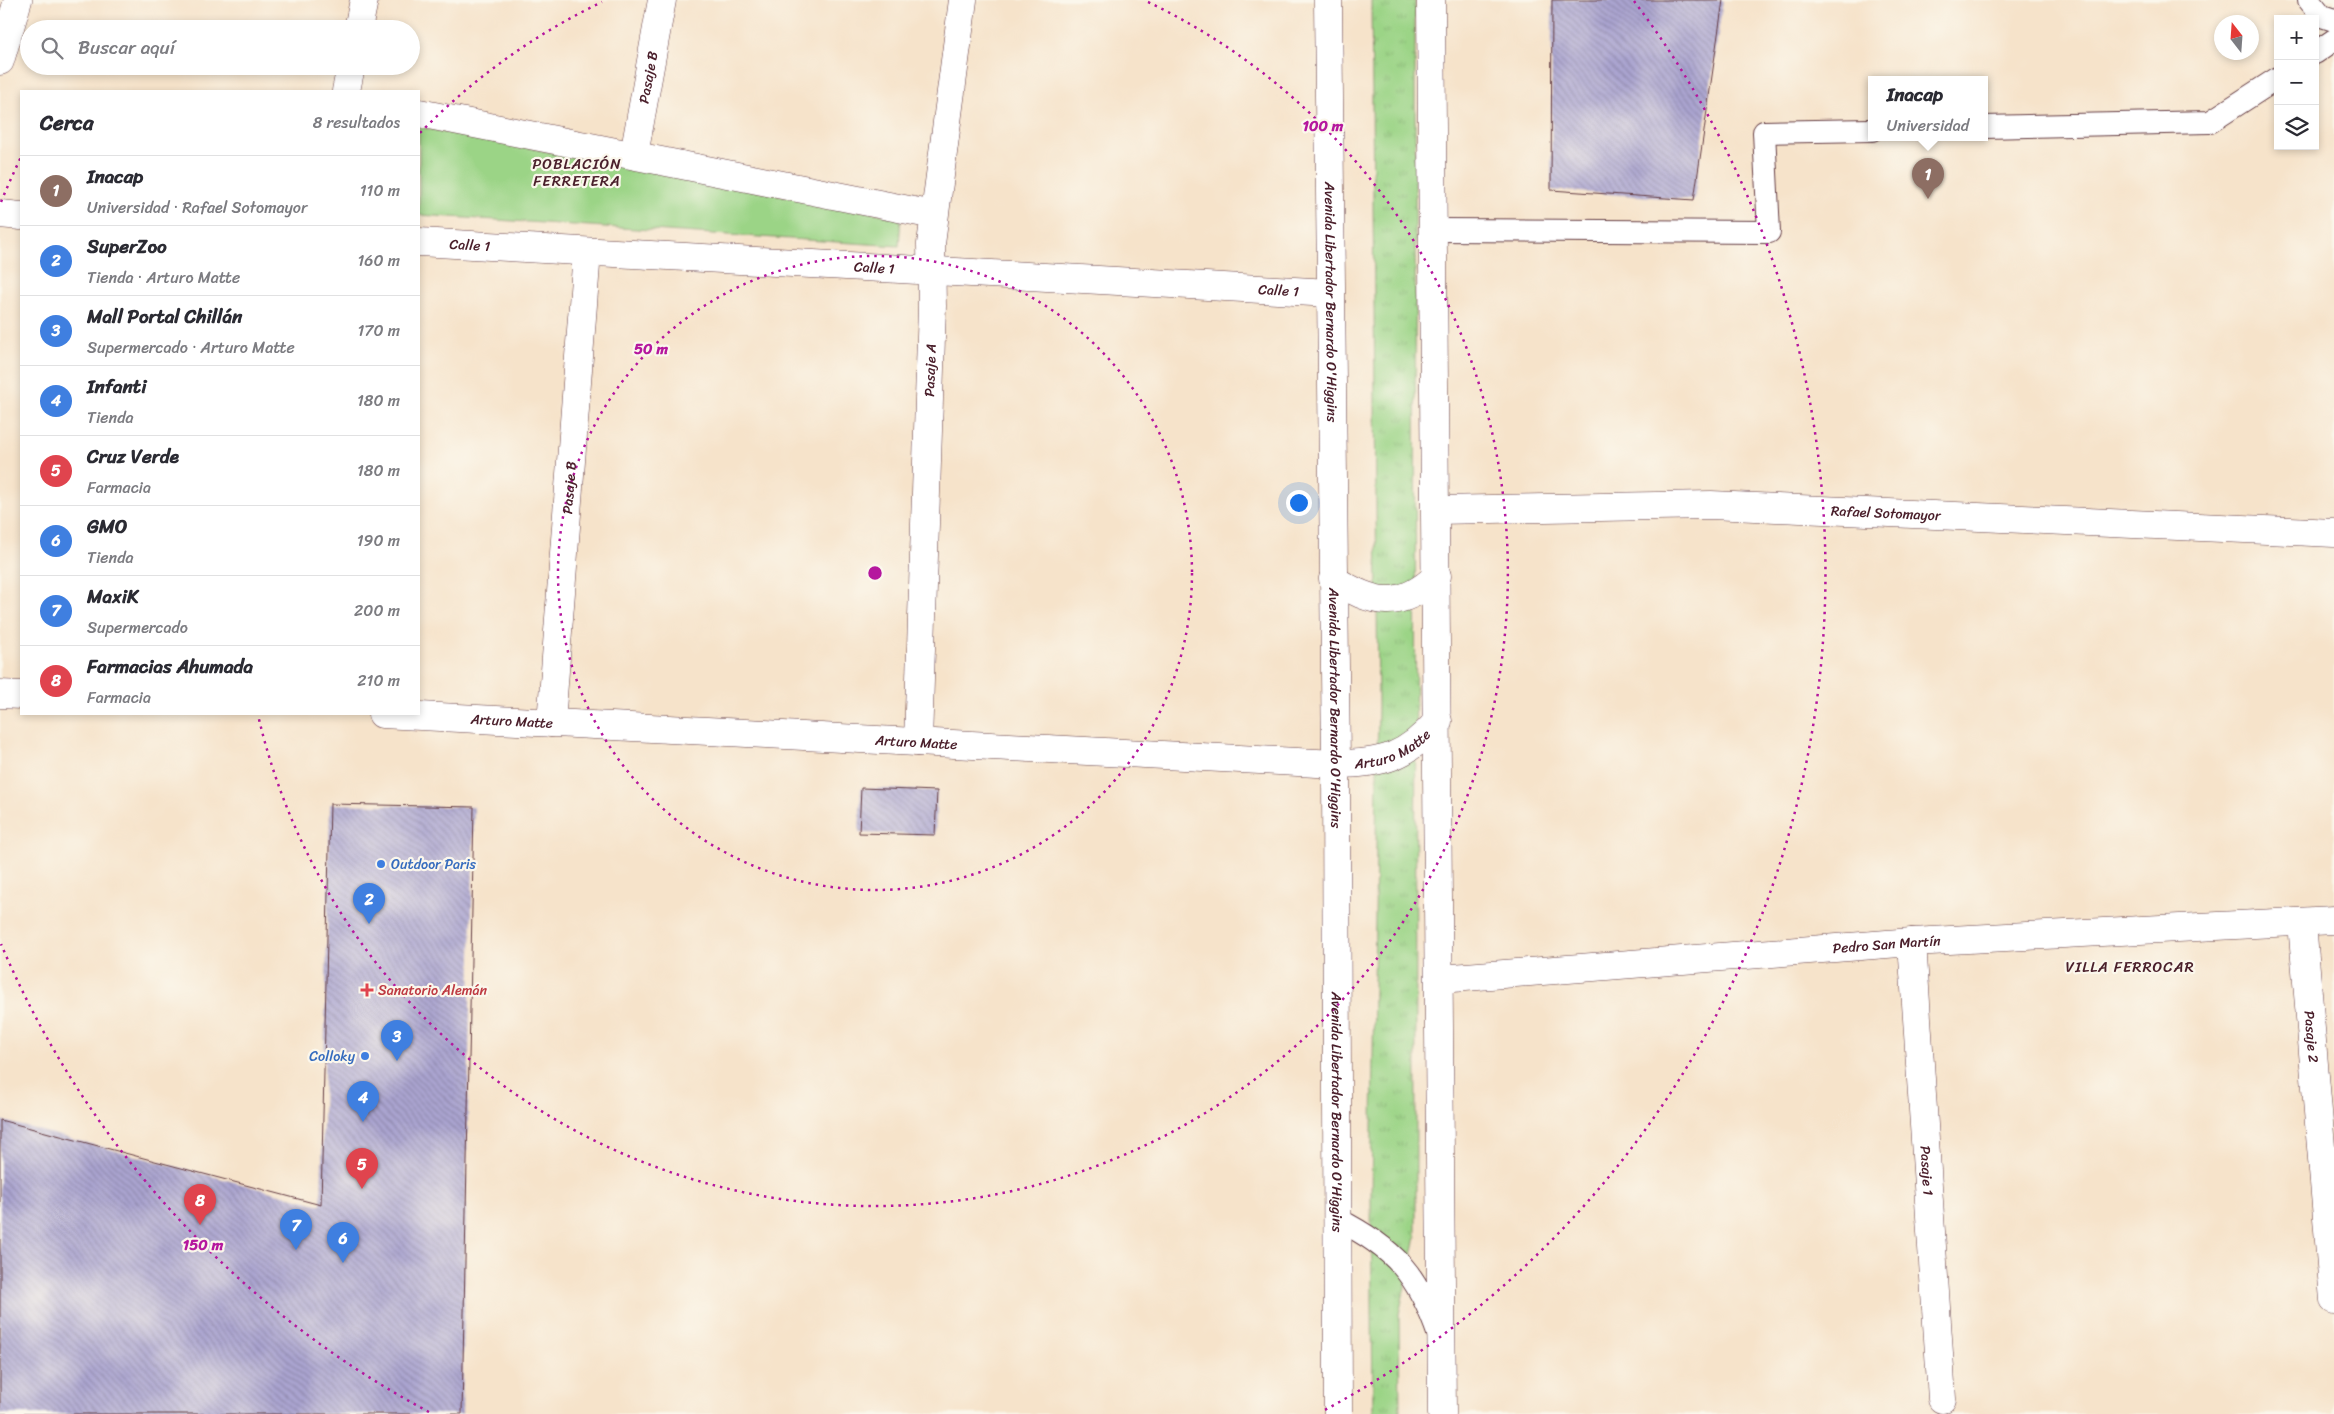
<!DOCTYPE html>
<html lang="es">
<head>
<meta charset="utf-8">
<style>
	:root { --surface:#fff; --page:#f2f2f3; --text:#2b2b33; --muted:#7c7c81; --line:#e1e1e2; --accent:#b5179e }
	body { margin:0; font-family:Sriracha,sans-serif; background:var(--page); color:var(--text) }
	.controls { position:absolute; right:15px; top:15px; display:grid; overflow:hidden; border-radius:0px; box-shadow:0 2px 8px #0003 }
	.controls button { width:45px; height:45px; display:grid; place-items:center; padding:0; border:0; border-bottom:1px solid var(--line); background:var(--surface); color:var(--text); font:25px sans-serif }
	.compass { position:absolute; left:2214px; top:15px; width:45px; height:45px; border-radius:50%; background:var(--surface); box-shadow:0 2px 8px #0003; rotate:343deg }
	.you { position:absolute; left:1298px; top:502px; width:18px; height:18px; margin:-12px; border:4px solid #fff; border-radius:50%; background:#1a73e8; box-shadow:0 0 0 8px #1a73e833 }
	.badge { display:grid; place-items:center; width:32px; height:32px; border-radius:50%; background:var(--accent); color:#fff; font-size:16px; font-weight:700 }
	.pin { position:absolute; translate:-50% -41px; filter:drop-shadow(0 1px 2px #0008) }
	.pin::after { content:''; position:absolute; top:26px; width:18px; height:15px; background:inherit; clip-path:polygon(0 0,100% 0,50% 100%) }
	.popup { position:absolute; left:1868px; top:76px; width:120px; height:65px; box-sizing:border-box; display:grid; place-content:center; border-radius:0px; background:var(--surface); filter:drop-shadow(0 1px 4px #0005); font-size:16px; white-space:nowrap; color:var(--muted) }
	.popup b { font-size:19px; color:var(--text) }
	.popup::after { content:''; position:absolute; left:50%; top:100%; margin-left:-10px; border:10px solid transparent; border-top-color:var(--surface) }
	.list { margin:0; padding:0; list-style:none }
	h2 { display:flex; justify-content:space-between; align-items:center; height:65px; margin:0; padding:0 20px; font-size:21px }
	h2 small { font-size:16px; font-weight:400; color:var(--muted) }
	.list li { display:grid; grid-template-columns:32px 1fr auto; gap:15px; align-items:center; box-sizing:border-box; height:70px; padding:0 20px; border-top:1px solid var(--line) }
	.list b { display:block; font-size:19px; white-space:nowrap }
	.list p { margin:0; font-size:16px; white-space:nowrap; color:var(--muted) }
	.list em { font-size:16px; font-style:normal; color:var(--muted) }
	.icon { flex:none; width:28px; height:28px; fill:none; stroke:currentColor; stroke-width:2; stroke-linecap:round; stroke-linejoin:round }
	.map { position:relative; flex:none; width:2334px; height:1414px; overflow:hidden }
	.search { position:absolute; background:var(--surface); box-shadow:0 2px 8px #0003; left:20px; top:20px; width:400px; height:55px; display:flex; align-items:center; gap:12px; box-sizing:border-box; padding:0 18px; border-radius:28px; color:var(--muted); font-size:19px }
	.panel { position:absolute; background:var(--surface); box-shadow:0 2px 8px #0003; left:20px; top:90px; width:400px; height:625px; border-radius:0px }
	.map>svg:first-child { display:block }
	.grass { fill:url(#grass-tufts); stroke:#727a58 }
	.green { fill:#9bd486; stroke:#727a58 }
	.building { fill:url(#building-back-hatch) }
	.lines { fill:none; stroke-linecap:round; stroke-linejoin:round }
	.lane-casing { stroke:#643c43; stroke-width:24 }
	.street-casing { stroke:#643c43; stroke-width:29 }
	.secondary-casing { stroke:#643c43; stroke-width:29 }
	.primary-casing { stroke:#643c43; stroke-width:29 }
	.lane { stroke:#fff; stroke-width:22 }
	.street { stroke:#fff; stroke-width:28 }
	.secondary { stroke:#fff; stroke-width:28 }
	.primary { stroke:#fff; stroke-width:28 }
	.ring { fill:none; stroke:#b5179e; stroke-width:2.5; stroke-dasharray:2.5 5 }
	.shop-dot { fill:#3f7fe0; stroke:#fbf7ec; stroke-width:2 }
	.health-dot { fill:#e0444e; stroke:#fbf7ec; stroke-width:2 }
	.labels { text-anchor:middle; dominant-baseline:central; stroke-width:4.5; stroke-linejoin:round; paint-order:stroke }
	.street-label { font-size:14px; fill:#4a1f2b; stroke:#fbf7ec }
	.shop-label { font-size:14px; fill:#366cbe; stroke:#fbf7ec; text-anchor:start }
	.health-label { font-size:14px; fill:#be3a42; stroke:#fbf7ec; text-anchor:start }
	.neighbourhood-label { font-size:15px; letter-spacing:1px; fill:#4a1f2b; stroke:#fbf7ec }
	.centre { fill:#b5179e; stroke:#fbf7ec; stroke-width:2.5 }
	.ring-label { font-size:15px; text-anchor:middle; font-weight:bold; fill:#b5179e; stroke:#fbf7ec; stroke-width:4.5; stroke-linejoin:round; paint-order:stroke }
</style>
</head>
<body>
<div class="map">
<svg width="2334" height="1414" viewBox="0 0 2334 1414">
	<defs>
		<pattern id="grass-tufts" width="24" height="20" patternUnits="userSpaceOnUse" patternTransform="scale(1.25)"><rect width="24" height="20" fill="#9bd486"/><path d="M3 7l-1-3M5 7V3M7 7l1-3M15 17l-1-3M17 17v-4M19 17l1-3" fill="none" stroke="#87b674"/></pattern>
		<pattern id="building-back-hatch" width="6" height="6" patternUnits="userSpaceOnUse" patternTransform="scale(1.25)"><rect width="6" height="6" fill="#aaa4d0"/><path d="M-1 5l2 2M0 0l6 6M5-1l2 2" fill="none" stroke="#8c85a9"/></pattern>
	</defs>
	<rect width="100%" height="100%" fill="#fbf7ec"/>
	<filter id="ink" filterUnits="userSpaceOnUse"><feTurbulence type="fractalNoise" baseFrequency=".02" numOctaves="2"/><feDisplacementMap in="SourceGraphic" scale="10" xChannelSelector="R" yChannelSelector="G"/><feConvolveMatrix kernelMatrix="1 2 1 2 8 2 1 2 1" color-interpolation-filters="sRGB"/></filter>
	<filter id="wash" filterUnits="userSpaceOnUse"><feTurbulence type="fractalNoise" baseFrequency=".0096" numOctaves="4" result="noise"/><feDisplacementMap in="SourceGraphic" scale="20" xChannelSelector="R" yChannelSelector="G"/><feGaussianBlur stdDeviation="1.12" result="paint"/><feColorMatrix in="noise" values="0 0 0 0 0 0 0 0 0 0 0 0 0 0 0 0 0 1.4 0 .05"/><feComposite in="paint" operator="in"/></filter>
	<g filter="url(#wash)">
		<rect width="100%" height="100%" fill="#f6e3ca"/>
		<polygon class="grass" points="1371,0 1415,0 1416,1237 1399,1314 1400,1414 1373,1414 1371,1199 1378,704"/>
		<polygon class="green" points="419,127 901,218 899,246 419,215"/>
		<g id="blocks">
			<g class="building">
				<polygon points="1552,0 1723,0 1694,200 1551,190"/>
				<polygon points="861,788 937,791 935,835 859,833"/>
				<polygon points="330,804 474,807 462,1414 0,1414 0,1120 321,1205"/>
			</g>
		</g>
	</g>
	<g filter="url(#ink)">
		<use href="#blocks" fill-opacity="0" stroke="#643c43" stroke-width="1"/>
		<g class="lines">
			<g class="lane-casing">
				<g id="lane">
					<polyline points="2309,0 2322,16 2334,20"/>
					<polyline points="2315,53 2334,40"/>
					<polyline points="1984,127 2210,122 2278,78"/>
					<polyline points="1434,230 1769,232 1764,132 1872,130"/>
					<path d="M 1337,1219 C 1394,1248 1418,1274 1439,1336"/>
				</g>
			</g>
			<g class="street-casing">
				<g id="street">
					<polyline points="358,29 364,0"/>
					<polyline points="0,61 18,0"/>
					<polyline points="346,91 351,66"/>
					<polyline points="419,113 934,215"/>
					<path id="s1" d="M 634,155 L 662,0"/>
					<polyline points="0,214 21,216"/>
					<path id="s2" d="M 419,242 L 1330,293"/>
					<path id="s3" d="M 1436,510 L 1711,505 L 2334,533"/>
					<path id="s4" d="M 551,723 L 587,252"/>
					<path id="s5" d="M 918,742 L 932,306 L 931,244 L 963,0"/>
					<path id="s6" d="M 2302,923 L 2334,1300"/>
					<path id="s7" d="M 1912,942 L 1942,1399"/>
					<path id="s8" d="M 1440,979 L 1912,942 L 2334,920"/>
				</g>
			</g>
			<g class="secondary-casing">
				<g id="secondary">
					<polyline points="0,694 21,695"/>
					<path id="s9" d="M 382,714 L 1336,764 C 1382,764 1407,757 1438,721"/>
				</g>
			</g>
			<g class="primary-casing">
				<g id="primary">
					<path id="s10" d="M 1328,0 L 1336,764 L 1338,1414"/>
					<polyline points="1431,0 1442,1414"/>
					<path d="M 1333,579 C 1373,604 1400,611 1437,576"/>
				</g>
			</g>
			<use href="#lane" class="lane"/>
			<use href="#street" class="street"/>
			<use href="#secondary" class="secondary"/>
			<use href="#primary" class="primary"/>
		</g>
	</g>
	<g class="ring">
		<circle cx="875" cy="573" r="317"/>
		<path d="M420 133A633 633 0 0 1 602 2M1148 2A633 633 0 1 1 258 715"/>
		<path d="M429 1412A950 950 0 0 1 1 944M1 202A950 950 0 0 1 21 157M1634 1A950 950 0 0 1 1321 1412"/>
	</g>
	<g class="shop-dot">
		<circle cx="381" cy="864" r="5"/>
		<circle cx="365" cy="1056" r="5"/>
	</g>
	<path class="health-dot" d="M364.5 982.5h5v5h5v5h-5v5h-5v-5h-5v-5h5z"/>
	<g class="labels">
		<g class="street-label">
			<text stroke="none"><textPath href="#s1" startOffset="79">Pasaje B</textPath></text>
			<text stroke="none"><textPath href="#s2" startOffset="51">Calle 1</textPath></text>
			<text stroke="none"><textPath href="#s2" startOffset="456">Calle 1</textPath></text>
			<text stroke="none"><textPath href="#s2" startOffset="861">Calle 1</textPath></text>
			<text stroke="none"><textPath href="#s10" startOffset="302">Avenida Libertador Bernardo O'Higgins</textPath></text>
			<text stroke="none"><textPath href="#s5" startOffset="372">Pasaje A</textPath></text>
			<text stroke="none"><textPath href="#s4" startOffset="236">Pasaje B</textPath></text>
			<text stroke="none"><textPath href="#s3" startOffset="450">Rafael Sotomayor</textPath></text>
			<text stroke="none"><textPath href="#s10" startOffset="708">Avenida Libertador Bernardo O'Higgins</textPath></text>
			<text stroke="none"><textPath href="#s9" startOffset="130">Arturo Matte</textPath></text>
			<text stroke="none"><textPath href="#s9" startOffset="535">Arturo Matte</textPath></text>
			<text stroke="none"><textPath href="#s9" startOffset="1015">Arturo Matte</textPath></text>
			<text stroke="none"><textPath href="#s8" startOffset="448">Pedro San Martín</textPath></text>
			<text stroke="none"><textPath href="#s6" startOffset="114">Pasaje 2</textPath></text>
			<text stroke="none"><textPath href="#s10" startOffset="1112">Avenida Libertador Bernardo O'Higgins</textPath></text>
			<text stroke="none"><textPath href="#s7" startOffset="229">Pasaje 1</textPath></text>
		</g>
		<g class="shop-label">
			<text x="391" y="864">Outdoor Paris</text>
			<text x="355" y="1056" text-anchor="end">Colloky</text>
		</g>
		<g class="health-label">
			<text x="378" y="990">Sanatorio Alemán</text>
		</g>
		<g class="neighbourhood-label">
			<text x="577" y="164">POBLACIÓN<tspan x="577" dy="17">FERRETERA</tspan></text>
			<text x="2130" y="967">VILLA FERROCAR</text>
		</g>
	</g>
	<circle cx="875" cy="573" r="8" class="centre"/>
	<g class="ring-label">
		<text x="1323" y="131">100 m</text>
		<text x="651" y="354">50 m</text>
		<text x="203" y="1250">150 m</text>
	</g>
</svg>
<div class="controls">
<button>+</button>
<button>−</button>
<button><svg class="icon" aria-label="layers" viewBox="0 0 24 24"><path d="M12 4l9 5-9 5-9-5zM3 14l9 5 9-5"/></svg></button>
</div>
<svg class="compass" viewBox="-18 -18 36 36"><path d="M0-13l5 13h-10z" fill="#e53935"/><path d="M0 13l5-13h-10z" fill="#7c7c81"/></svg>
<div class="you"></div>
<div class="pin badge" style="left:1928px;top:199px;background:#8d6e63">1</div>
<div class="popup"><b>Inacap</b>Universidad</div>
<div class="pin badge" style="left:369px;top:924px;background:#3f7fe0">2</div>
<div class="pin badge" style="left:397px;top:1061px;background:#3f7fe0">3</div>
<div class="pin badge" style="left:363px;top:1122px;background:#3f7fe0">4</div>
<div class="pin badge" style="left:362px;top:1189px;background:#e0444e">5</div>
<div class="pin badge" style="left:343px;top:1263px;background:#3f7fe0">6</div>
<div class="pin badge" style="left:296px;top:1250px;background:#3f7fe0">7</div>
<div class="pin badge" style="left:200px;top:1225px;background:#e0444e">8</div>
<div class="search"><svg class="icon" aria-label="search" viewBox="0 0 24 24"><circle cx="10" cy="10" r="6"/><path d="M15 15l6 6"/></svg>Buscar aquí</div>
<section class="panel">
<h2>Cerca<small>8 resultados</small></h2>
<ul class="list">
<li><span class="badge" style="background:#8d6e63">1</span><div><b>Inacap</b><p>Universidad · Rafael Sotomayor</p></div><em>110 m</em></li>
<li><span class="badge" style="background:#3f7fe0">2</span><div><b>SuperZoo</b><p>Tienda · Arturo Matte</p></div><em>160 m</em></li>
<li><span class="badge" style="background:#3f7fe0">3</span><div><b>Mall Portal Chillán</b><p>Supermercado · Arturo Matte</p></div><em>170 m</em></li>
<li><span class="badge" style="background:#3f7fe0">4</span><div><b>Infanti</b><p>Tienda</p></div><em>180 m</em></li>
<li><span class="badge" style="background:#e0444e">5</span><div><b>Cruz Verde</b><p>Farmacia</p></div><em>180 m</em></li>
<li><span class="badge" style="background:#3f7fe0">6</span><div><b>GMO</b><p>Tienda</p></div><em>190 m</em></li>
<li><span class="badge" style="background:#3f7fe0">7</span><div><b>MaxiK</b><p>Supermercado</p></div><em>200 m</em></li>
<li><span class="badge" style="background:#e0444e">8</span><div><b>Farmacias Ahumada</b><p>Farmacia</p></div><em>210 m</em></li>
</ul>
</section>
</div>
</body>
</html>
